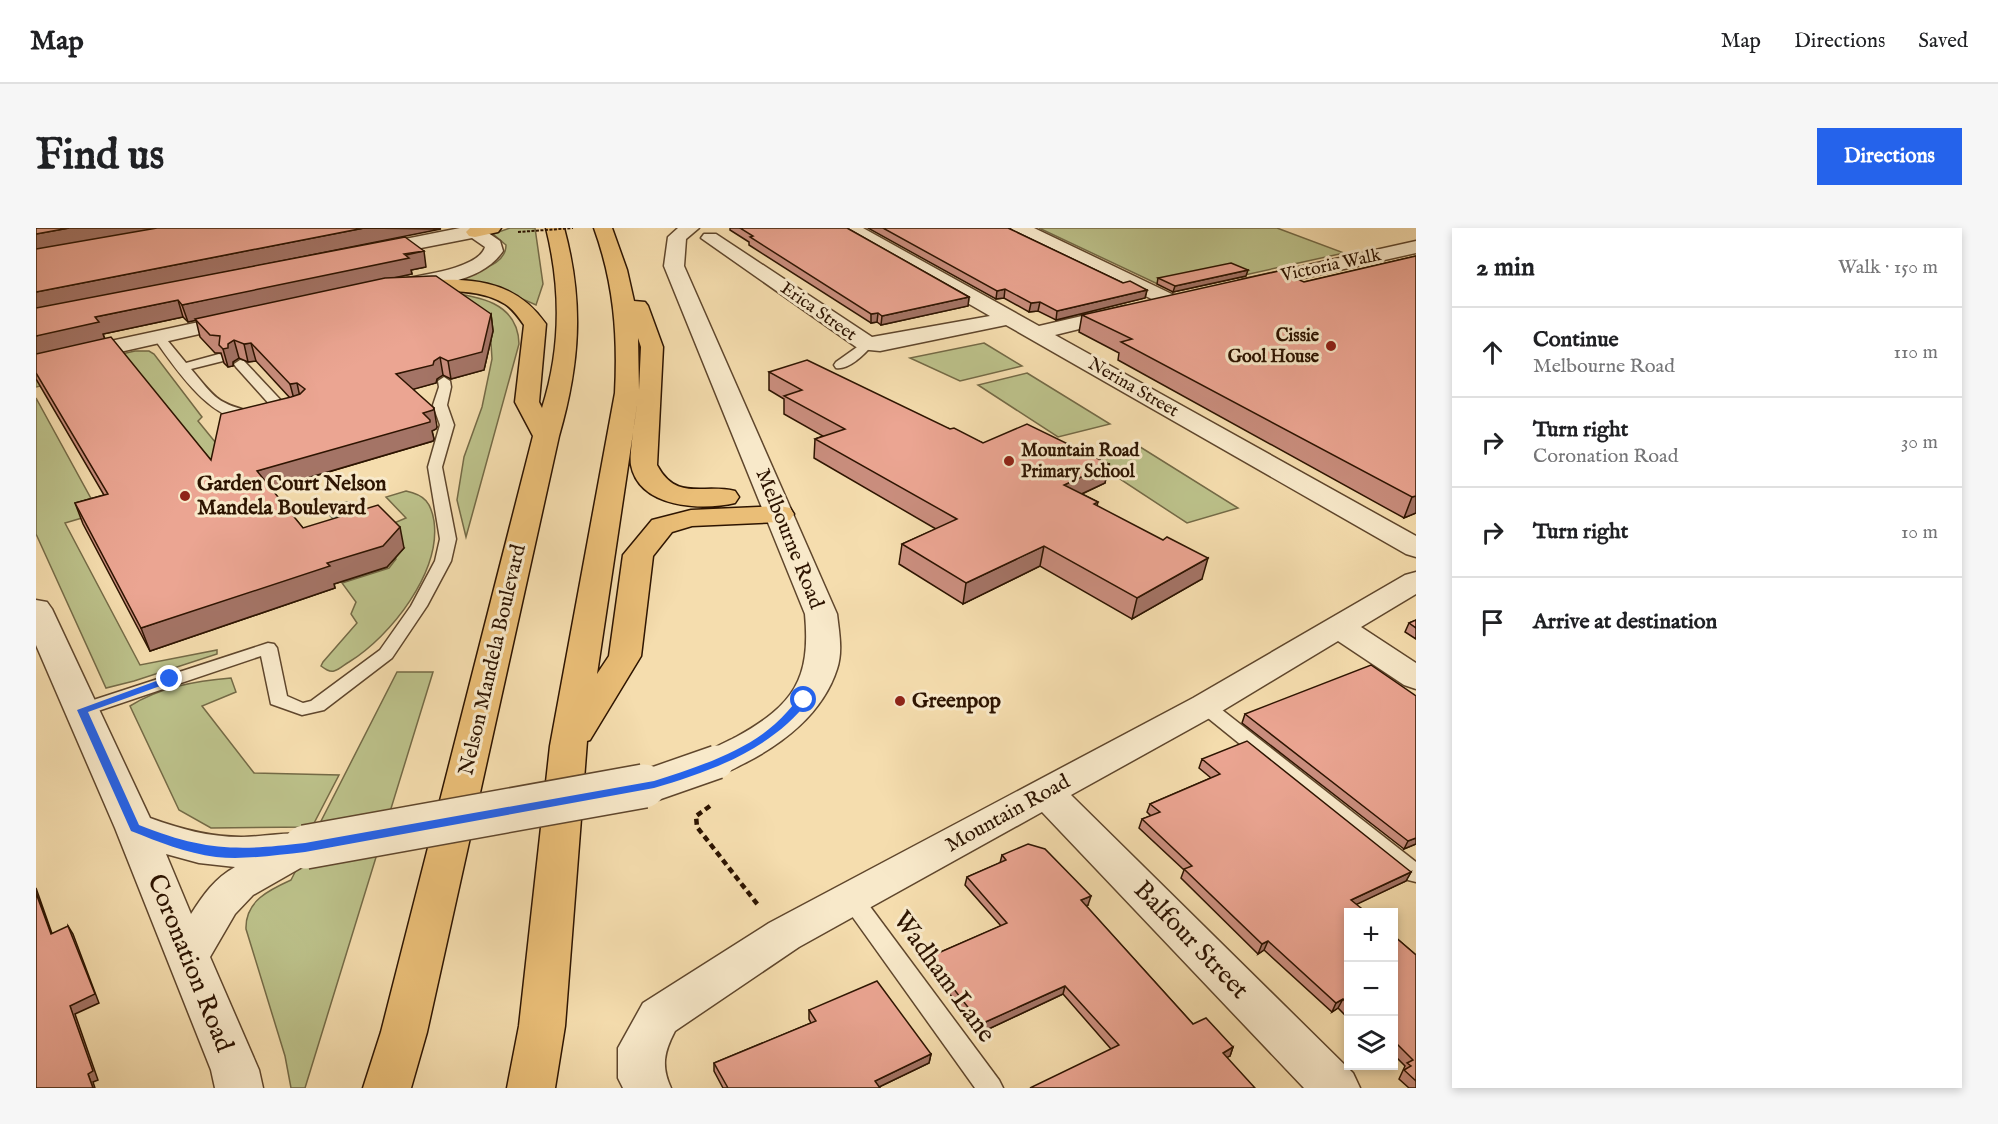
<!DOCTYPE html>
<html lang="en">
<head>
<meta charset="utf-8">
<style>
	:root { --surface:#fff; --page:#f6f6f6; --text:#202124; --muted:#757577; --line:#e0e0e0; --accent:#2563eb }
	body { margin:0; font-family:"IM FELL English",serif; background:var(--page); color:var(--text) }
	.controls { position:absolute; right:18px; bottom:18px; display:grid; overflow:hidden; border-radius:0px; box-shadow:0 3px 9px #0003 }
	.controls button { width:54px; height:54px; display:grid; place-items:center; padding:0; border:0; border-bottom:2px solid var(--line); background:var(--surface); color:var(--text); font:30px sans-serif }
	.stop { position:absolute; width:18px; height:18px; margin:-14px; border:4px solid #2563eb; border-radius:50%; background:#fff }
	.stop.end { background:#2563eb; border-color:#fff; box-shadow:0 2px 6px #0008 }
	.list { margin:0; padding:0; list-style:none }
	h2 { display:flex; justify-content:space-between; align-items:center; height:78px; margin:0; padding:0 24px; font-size:26px }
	h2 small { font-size:20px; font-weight:400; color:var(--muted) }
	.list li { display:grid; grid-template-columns:39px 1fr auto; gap:18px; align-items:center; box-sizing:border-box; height:90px; padding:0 24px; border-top:2px solid var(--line) }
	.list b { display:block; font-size:22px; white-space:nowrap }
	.list p { margin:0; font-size:20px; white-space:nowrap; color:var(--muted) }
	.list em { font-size:20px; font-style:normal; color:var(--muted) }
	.icon { flex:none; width:33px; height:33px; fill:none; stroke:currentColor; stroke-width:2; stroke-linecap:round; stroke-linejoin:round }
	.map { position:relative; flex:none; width:1380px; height:860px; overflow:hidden; border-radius:0px }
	header { display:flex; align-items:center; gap:36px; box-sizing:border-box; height:84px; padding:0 30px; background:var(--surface); border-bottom:2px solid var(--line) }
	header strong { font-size:28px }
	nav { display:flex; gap:33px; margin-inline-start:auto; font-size:21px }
	.intro { display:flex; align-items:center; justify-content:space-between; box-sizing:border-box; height:144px; padding:0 36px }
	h1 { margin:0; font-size:42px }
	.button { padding:15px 27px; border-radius:0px; background:var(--accent); color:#fff; font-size:21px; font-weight:700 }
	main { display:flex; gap:36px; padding:0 36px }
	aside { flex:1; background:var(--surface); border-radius:0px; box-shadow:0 3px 9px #0003 }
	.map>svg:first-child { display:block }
	.green { fill:#bcc18a; stroke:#746a46; stroke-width:1.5 }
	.water { fill:#9cbca8; stroke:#707965; stroke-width:1.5 }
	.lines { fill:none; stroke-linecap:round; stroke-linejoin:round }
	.lane-casing { stroke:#5f462c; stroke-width:3 }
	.street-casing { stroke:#5f462c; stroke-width:3 }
	.highway-casing { stroke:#2d1401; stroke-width:3 }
	.path { stroke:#2d1401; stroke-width:4.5; stroke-dasharray:6 4; stroke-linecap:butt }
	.lane { fill:#f8e9ca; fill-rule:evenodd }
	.street { fill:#f8e9ca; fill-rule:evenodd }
	.highway { fill:#eabe77; fill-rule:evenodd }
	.street-bridge-far1-casing { stroke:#5f462c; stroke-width:36; stroke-linecap:butt }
	.street-bridge-casing { stroke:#5f462c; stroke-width:46; stroke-linecap:butt }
	.path-bridge { stroke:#2d1401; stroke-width:2; stroke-dasharray:3 1.5; stroke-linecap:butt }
	.street-bridge-far1 { stroke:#f8e9ca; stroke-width:33 }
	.street-bridge { stroke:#f8e9ca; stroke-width:43 }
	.wall { fill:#ca8e7e; stroke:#2d1401; stroke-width:1.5; fill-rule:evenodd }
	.shaded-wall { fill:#a47466; stroke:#2d1401; stroke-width:1.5 }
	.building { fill:#eba592; stroke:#2d1401; stroke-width:1.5 }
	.route { fill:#2563eb }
	.poi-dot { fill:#8f2418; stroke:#f8e9ca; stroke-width:2 }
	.labels { text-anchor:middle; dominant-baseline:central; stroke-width:6; stroke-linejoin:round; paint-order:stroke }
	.far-street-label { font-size:18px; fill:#2d1401; stroke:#f8e9ca }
	.far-poi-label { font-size:18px; font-weight:bold; fill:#2d1401; stroke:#f8e9ca; text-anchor:end }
	.poi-label { font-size:21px; font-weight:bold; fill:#2d1401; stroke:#f8e9ca; text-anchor:start }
	.street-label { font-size:21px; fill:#2d1401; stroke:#f8e9ca }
	.near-street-label { font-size:26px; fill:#2d1401; stroke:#f8e9ca }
</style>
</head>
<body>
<header>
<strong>Map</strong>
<nav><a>Map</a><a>Directions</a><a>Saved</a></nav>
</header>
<div class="intro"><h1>Find us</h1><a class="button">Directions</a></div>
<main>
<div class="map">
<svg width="1380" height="860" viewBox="0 0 1380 860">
	<rect width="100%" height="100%" fill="#f5ddae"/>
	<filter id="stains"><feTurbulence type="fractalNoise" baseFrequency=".00333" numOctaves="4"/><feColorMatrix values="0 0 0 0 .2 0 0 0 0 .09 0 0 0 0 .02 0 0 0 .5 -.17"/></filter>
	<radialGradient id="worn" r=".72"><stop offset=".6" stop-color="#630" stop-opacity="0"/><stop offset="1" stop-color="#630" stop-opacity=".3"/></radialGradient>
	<g class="green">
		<path d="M 474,0 L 499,0 L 507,56 L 500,77 L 462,60 L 418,54 C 432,42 470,41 470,17 L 457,6 Z"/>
		<polygon points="1003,0 1241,0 1308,25 1145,61 1128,59"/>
		<path d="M 408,64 C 442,68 482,74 483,116 L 430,309 L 421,272 L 428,229 L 446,179 L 456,131 L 454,99 Z"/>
		<polygon points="948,115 986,138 924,153 874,130"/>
		<polygon points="99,123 113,123 118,126 166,189 162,193 184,220 182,234 171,237 60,145 0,159 0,145"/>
		<polygon points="991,145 1074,196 1022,209 942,157"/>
		<polygon points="0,170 63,285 29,295 104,437 181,422 181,426 98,453 70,460 0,306"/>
		<polygon points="1101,217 1202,280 1151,295 1052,230"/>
		<path d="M 370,263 C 389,267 395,275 398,293 C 405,344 355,408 313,434 C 309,436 303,442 298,443 C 293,444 289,441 285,438 L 287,434 L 321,395 L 315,386 L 320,374 L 306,355 L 353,340 L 360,331 L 352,321 L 351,298 L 370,290 L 350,269 Z"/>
		<path d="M 361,444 L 397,444 L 269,860 L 255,860 L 249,828 L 210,701 C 209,673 233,662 255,652 Z"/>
		<path d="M 195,450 L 200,464 L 166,478 L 218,545 L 303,547 L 276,599 L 175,600 L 143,582 L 94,478 C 124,459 160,453 195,450 Z"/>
	</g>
	<polygon class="water" points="315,274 339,296 311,306 284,277 287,275"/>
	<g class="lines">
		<g class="lane-casing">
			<g id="lane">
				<path d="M 123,105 L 127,107 L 150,135 L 183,126 L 187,127 L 187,133 L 155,141 C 180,171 180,175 220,185 L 222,188 L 220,191 C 178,201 138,138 117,109 Z"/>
				<path d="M 831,112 L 837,116 C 829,126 813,142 800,140 L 798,137 L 800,134 Z"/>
				<polygon points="204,132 208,133 254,182 256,185 254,188 244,188 200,139 198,136"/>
				<polygon points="408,149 414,153 415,159 411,177 418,197 406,239 420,311 415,333 391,378 356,430 288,482 266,487 235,476 225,428 53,486 46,488 39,486 36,482 39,478 232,415 238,416 241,420 251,468 267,475 275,473 344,422 375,378 399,333 404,311 392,239 404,197 397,177 403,159 402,153"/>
				<polygon points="1169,472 1176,474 1380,634 1380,654 1372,652 1162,482 1160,478 1162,474"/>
				<polygon points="816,662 824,665 963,852 967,860 939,860 808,677 805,671 808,665"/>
			</g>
		</g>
		<g class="street-casing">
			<g id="street">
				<path d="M 424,0 L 445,0 L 464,13 L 467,23 C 445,56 394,57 358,64 L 351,62 L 348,58 L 351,54 C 373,48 442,43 449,19 L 436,10 L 334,30 L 327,28 L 325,24 L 327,20 L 334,18 Z"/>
				<path d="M 642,0 L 663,0 L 650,11 L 648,38 L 801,386 C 803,404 807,423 801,441 C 787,485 747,516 707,536 C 699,540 690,546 681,546 C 677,547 672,544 668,543 L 663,534 C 671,521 687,516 700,509 C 758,477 775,451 769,386 L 628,38 L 632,9 Z"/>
				<polygon points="805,0 827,0 1003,98 1089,78 1096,80 1099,84 1096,88 1019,107 1380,308 1380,329 1370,326 970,97 844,123 823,121 665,10 668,6 680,6 836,109 954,88 808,4"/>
				<polygon points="975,0 998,0 1142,69 1145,73 1142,77 1128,77 978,4"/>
				<polygon points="1380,13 1380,25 1209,63 1202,61 1199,57 1202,53 1209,51"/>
				<polygon points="205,85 212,87 215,91 212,95 0,143 0,129"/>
				<path d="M 1380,344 L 1380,366 L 1325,399 L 1380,435 L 1380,461 L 1368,457 L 1302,413 L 1181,486 L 1035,567 L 1317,845 L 1324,860 L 1268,860 L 1006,584 L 763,719 L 639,803 C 628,824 625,838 635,860 L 587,860 L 582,850 L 582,820 L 607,775 L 733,695 L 1157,470 L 1369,347 Z"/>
				<path d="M 0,372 L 11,374 L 16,381 L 114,590 C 144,601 173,609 205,609 C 231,609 258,601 283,609 L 289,619 L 283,629 L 271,633 L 268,638 L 217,667 L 199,686 L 174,729 L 223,842 L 227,860 L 179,860 L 175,842 L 79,600 L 0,417 ZM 130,626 L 163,635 L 199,639 C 179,650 167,667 155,686 Z"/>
			</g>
		</g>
		<g class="highway-casing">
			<g id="highway">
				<polygon points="434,0 465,0 462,4 439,9 433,8 430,4"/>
				<path d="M 510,0 L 528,0 C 548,74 544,135 523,208 L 391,804 L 375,860 L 327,860 L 345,804 L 497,208 L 479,174 L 488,97 C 483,90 477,81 469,76 C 441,58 400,64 368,65 L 361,63 L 358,59 L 361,55 L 368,53 C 424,51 474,45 510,96 L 503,174 L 506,180 C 525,121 525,60 510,0 Z"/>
				<path d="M 558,0 L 576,0 L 591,42 L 598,73 L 609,74 L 612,78 L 627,119 L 621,237 C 641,274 666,255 699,263 L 703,269 L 699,275 C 666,283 603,280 595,237 C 593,226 600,185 602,171 L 561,446 L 573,428 L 587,327 L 616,292 L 655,282 L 744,278 L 754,280 L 758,286 L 754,292 L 744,294 L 656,298 L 636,304 L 617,328 L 605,428 L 554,512 L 551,513 L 529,798 L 519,860 L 471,860 L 483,798 L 514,518 L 579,165 C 582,107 578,55 558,0 ZM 602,110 L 605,119 L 603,162 Z"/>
			</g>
		</g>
		<polyline class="path" points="674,578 660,588 661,599 722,677"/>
		<use href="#lane" class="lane"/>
		<use href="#street" class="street"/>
		<use href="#highway" class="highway"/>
		<g class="street-bridge-far1-casing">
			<polyline id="street-bridge-far1" points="600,559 618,556 681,534"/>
		</g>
		<g class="street-bridge-casing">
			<polyline id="street-bridge" points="269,619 608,558"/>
		</g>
		<polyline class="path-bridge" points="482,4 537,0"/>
		<use href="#street-bridge-far1" class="street-bridge-far1"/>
		<use href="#street-bridge" class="street-bridge"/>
	</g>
	<g class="wall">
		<path d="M 0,0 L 405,0 L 246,33 L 390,39 L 375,42 L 376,46 L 357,50 L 455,86 L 457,103 L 448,142 L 415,151 L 407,147 L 401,151 L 400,155 L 377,161 L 401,199 L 400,201 L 396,203 L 398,211 L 397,213 L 235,261 L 267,300 L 368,320 L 351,339 L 298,356 L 299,360 L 114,423 L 47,296 L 39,275 L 68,267 L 0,151 ZM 147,89 L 152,94 L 160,92 L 164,109 L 179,125 L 185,125 L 188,135 L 192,139 L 197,138 L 197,134 L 203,130 L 212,134 L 220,133 L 254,170 L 175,232 L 69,111 L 67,106 Z"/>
		<polygon points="694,0 811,0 933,69 932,78 845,97 841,94 835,95 713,17 713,14 694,2"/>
		<polygon points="832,0 972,0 1087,55 1111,62 1109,70 1020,92 1002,83 993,84 968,70 960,71"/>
		<polygon points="1380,28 1380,285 1368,290 1082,132 1083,125 1043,104 1046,87 1268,54"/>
		<polygon points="1210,48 1137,64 1121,56 1122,50"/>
		<polygon points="733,144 914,201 947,215 1073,236 1069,255 1046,266 1062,274 1061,278 1166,351 1096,391 1004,338 927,376 863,336 866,316 900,301 778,230 779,211 787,208 748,186 748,171 733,162"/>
		<polygon points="1380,392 1380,411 1369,404 1373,395"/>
		<polygon points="1380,468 1380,616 1368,621 1206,495 1209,486"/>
		<polygon points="1166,531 1375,644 1370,653 1320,676 1312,684 1312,784 1308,786 1302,780 1296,784 1228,722 1222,726 1145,650 1148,642 1103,600 1106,591 1115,588 1111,584 1114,576 1175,550 1163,540"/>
		<polygon points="966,627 1052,677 1050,678 1157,796 1197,819 1194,828 1075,821 1027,766 944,805 892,738 893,729 965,698 929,657 931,649 964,635"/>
		<polygon points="1358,708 1380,727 1380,860 1373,860 1363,851 1369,838 1358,827"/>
		<polygon points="773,782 895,826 893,835 843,859 844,860 687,860 678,843 678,835 775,795 773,791"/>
	</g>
	<g class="shaded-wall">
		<polygon points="33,0 127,0 0,22 0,6"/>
		<polygon points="328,0 405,1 0,82 0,64"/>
		<polygon points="388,23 390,39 375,42 376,46 152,94 146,77"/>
		<polygon points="1212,42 1210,48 1137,64 1139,58"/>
		<polygon points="969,61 968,70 960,71 961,63"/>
		<polygon points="1111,62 1109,70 1020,92 1021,83"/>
		<polygon points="933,69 932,78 845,97 846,88"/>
		<polygon points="142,72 147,89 67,106 69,112 0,127 0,108 59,89"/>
		<polygon points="1004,74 1002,83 993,84 995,75"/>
		<polygon points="842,85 841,94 835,95 835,86"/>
		<polygon points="455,86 457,103 448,142 415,151 412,133"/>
		<polygon points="198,112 203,130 197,134 197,138 192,139 187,121 192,116"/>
		<polygon points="215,115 220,133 212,134 208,116"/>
		<polygon points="404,129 407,147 401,151 400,155 364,165 360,146 398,133"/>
		<polygon points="261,155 265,174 259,175 254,156"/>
		<polygon points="398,180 401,199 400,201 396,203 398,211 397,213 227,263 221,243 387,185"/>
		<polygon points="1073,236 1069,255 1024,276 1028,257"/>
		<polygon points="1380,268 1380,285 1368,290 1376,269"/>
		<polygon points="364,299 368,320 351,339 298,356 299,360 114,423 105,400 291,335"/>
		<polygon points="1008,318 1004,338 927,376 930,355"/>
		<polygon points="1172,330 1166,351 1096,391 1101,370"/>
		<polygon points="1380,610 1380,616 1368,621 1372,613"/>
		<polygon points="1375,644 1370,653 1311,681 1315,672"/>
		<polygon points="0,660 19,714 15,706 0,665"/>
		<polygon points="1055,668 1052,677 1043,681 1045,672"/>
		<polygon points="32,698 37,706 63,775 39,786 62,852 57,854 59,860 57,860 52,846 34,778"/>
		<polygon points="1232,713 1228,722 1222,726 1226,716"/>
		<polygon points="1029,758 1027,766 944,805 945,796"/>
		<polygon points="1307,771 1302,780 1296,784 1300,775"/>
		<polygon points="1197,819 1194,828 1183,834 1187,825"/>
		<polygon points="895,826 893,835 841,860 839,853"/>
	</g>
	<g class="building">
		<polygon points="0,0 33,0 0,6"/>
		<polygon points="121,0 328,0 0,64 0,21"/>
		<polygon points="704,0 811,0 933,69 846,88 842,85 835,86 714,9 717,8"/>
		<polygon points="847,0 972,0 1087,55 1094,53 1111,62 1021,83 1004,74 995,75 969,61 961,63"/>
		<polygon points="369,9 388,23 368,26 373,30 146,77 142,72 59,89 63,94 0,108 0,80"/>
		<polygon points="1380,28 1380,268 1376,269 1085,114 1096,111 1046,87 1243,43 1268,54"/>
		<polygon points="1195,35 1212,42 1139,58 1122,50"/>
		<polygon points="396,48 400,48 455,86 446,124 412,133 404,129 398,133 397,137 360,146 398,180 397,182 387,185 394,192 394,194 221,243 267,300 342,277 364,299 347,318 291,335 294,338 105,400 39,275 72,266 0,145 0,126 75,109 175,232 185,186 255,169 264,166 269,161 261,155 254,156 215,115 208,116 198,112 192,116 192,120 187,121 183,117 184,108 174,107 159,91 349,50"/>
		<polygon points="771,132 914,201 918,200 947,215 991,196 1073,236 1028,257 1062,274 1058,276 1127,312 1131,309 1172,330 1101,370 1008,318 930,355 866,316 921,291 779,211 809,201 748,168 766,162 733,144"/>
		<polygon points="1380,392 1380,400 1373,395"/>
		<polygon points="1335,437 1380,468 1380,610 1372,613 1209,486"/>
		<polygon points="1211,513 1375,644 1315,672 1330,684 1312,684 1312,777 1307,771 1300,775 1232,713 1226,716 1148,641 1156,638 1106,591 1124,584 1114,576 1184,546 1166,531"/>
		<polygon points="992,616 1009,621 1055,668 1045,672 1157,796 1170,790 1197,819 1187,825 1219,860 994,860 1083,817 1029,758 945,796 893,729 971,695 931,649 970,632 966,627"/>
		<polygon points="0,665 15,706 32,698 59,766 34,778 57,843 52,846 57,860 0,860"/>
		<polygon points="1358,708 1380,727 1380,853 1368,842 1375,838 1371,835 1377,832 1358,813"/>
		<polygon points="841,753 895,826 839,853 844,860 692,860 678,835 780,793 773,782"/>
	</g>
	<path class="route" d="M 134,448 L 139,451 L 138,453 L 52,484 L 103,597 C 168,623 201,623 269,615 L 618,553 C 658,540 707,525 739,496 C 748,488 756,478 764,469 L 771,469 L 773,472 C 736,521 676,543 618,560 L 269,624 C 240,627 209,632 180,629 C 150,625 123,614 95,603 L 41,482 Z"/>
	<g class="poi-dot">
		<circle cx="1295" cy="118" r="6"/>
		<circle cx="973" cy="233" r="6"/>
		<circle cx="149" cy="268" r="6"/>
		<circle cx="864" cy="473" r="6"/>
	</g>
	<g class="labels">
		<g class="far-street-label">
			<text transform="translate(1295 38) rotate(-12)">Victoria Walk</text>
			<text transform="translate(782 84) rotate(35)">Erica Street</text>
			<text transform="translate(1097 160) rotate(30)">Nerina Street</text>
		</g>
		<g class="far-poi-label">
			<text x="1283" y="108">Cissie<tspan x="1283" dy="21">Gool House</tspan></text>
			<text x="985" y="223" text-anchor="start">Mountain Road<tspan x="985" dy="21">Primary School</tspan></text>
		</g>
		<g class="poi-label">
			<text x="161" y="256">Garden Court Nelson<tspan x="161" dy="24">Mandela Boulevard</tspan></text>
			<text x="876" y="473">Greenpop</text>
		</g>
		<g class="street-label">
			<text transform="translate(753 311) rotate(68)">Melbourne Road</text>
			<text transform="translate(457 432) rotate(-77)">Nelson Mandela Boulevard</text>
			<text transform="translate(972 586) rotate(-29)">Mountain Road</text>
		</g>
		<g class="near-street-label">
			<text transform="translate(1155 712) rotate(46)">Balfour Street</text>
			<text transform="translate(154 735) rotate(68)">Coronation Road</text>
			<text transform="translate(908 749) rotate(54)">Wadham Lane</text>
		</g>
	</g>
	<rect width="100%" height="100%" filter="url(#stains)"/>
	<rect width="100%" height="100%" fill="url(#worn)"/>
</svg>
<div class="controls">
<button>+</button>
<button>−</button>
<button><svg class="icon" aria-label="layers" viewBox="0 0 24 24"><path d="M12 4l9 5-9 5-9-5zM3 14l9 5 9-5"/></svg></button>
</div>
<div class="stop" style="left:768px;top:472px"></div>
<div class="stop end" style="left:134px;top:451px"></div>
</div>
<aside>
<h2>2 min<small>Walk · 150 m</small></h2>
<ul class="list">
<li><svg class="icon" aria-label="ahead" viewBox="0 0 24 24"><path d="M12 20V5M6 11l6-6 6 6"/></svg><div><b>Continue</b><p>Melbourne Road</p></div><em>110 m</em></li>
<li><svg class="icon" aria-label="right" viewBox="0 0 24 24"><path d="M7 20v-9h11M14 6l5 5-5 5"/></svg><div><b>Turn right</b><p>Coronation Road</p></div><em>30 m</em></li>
<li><svg class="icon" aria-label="right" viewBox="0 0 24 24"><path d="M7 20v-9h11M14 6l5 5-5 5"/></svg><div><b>Turn right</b></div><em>10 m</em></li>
<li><svg class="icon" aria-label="arrive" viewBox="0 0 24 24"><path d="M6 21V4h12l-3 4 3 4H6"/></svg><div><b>Arrive at destination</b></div></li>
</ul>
</aside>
</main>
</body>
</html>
